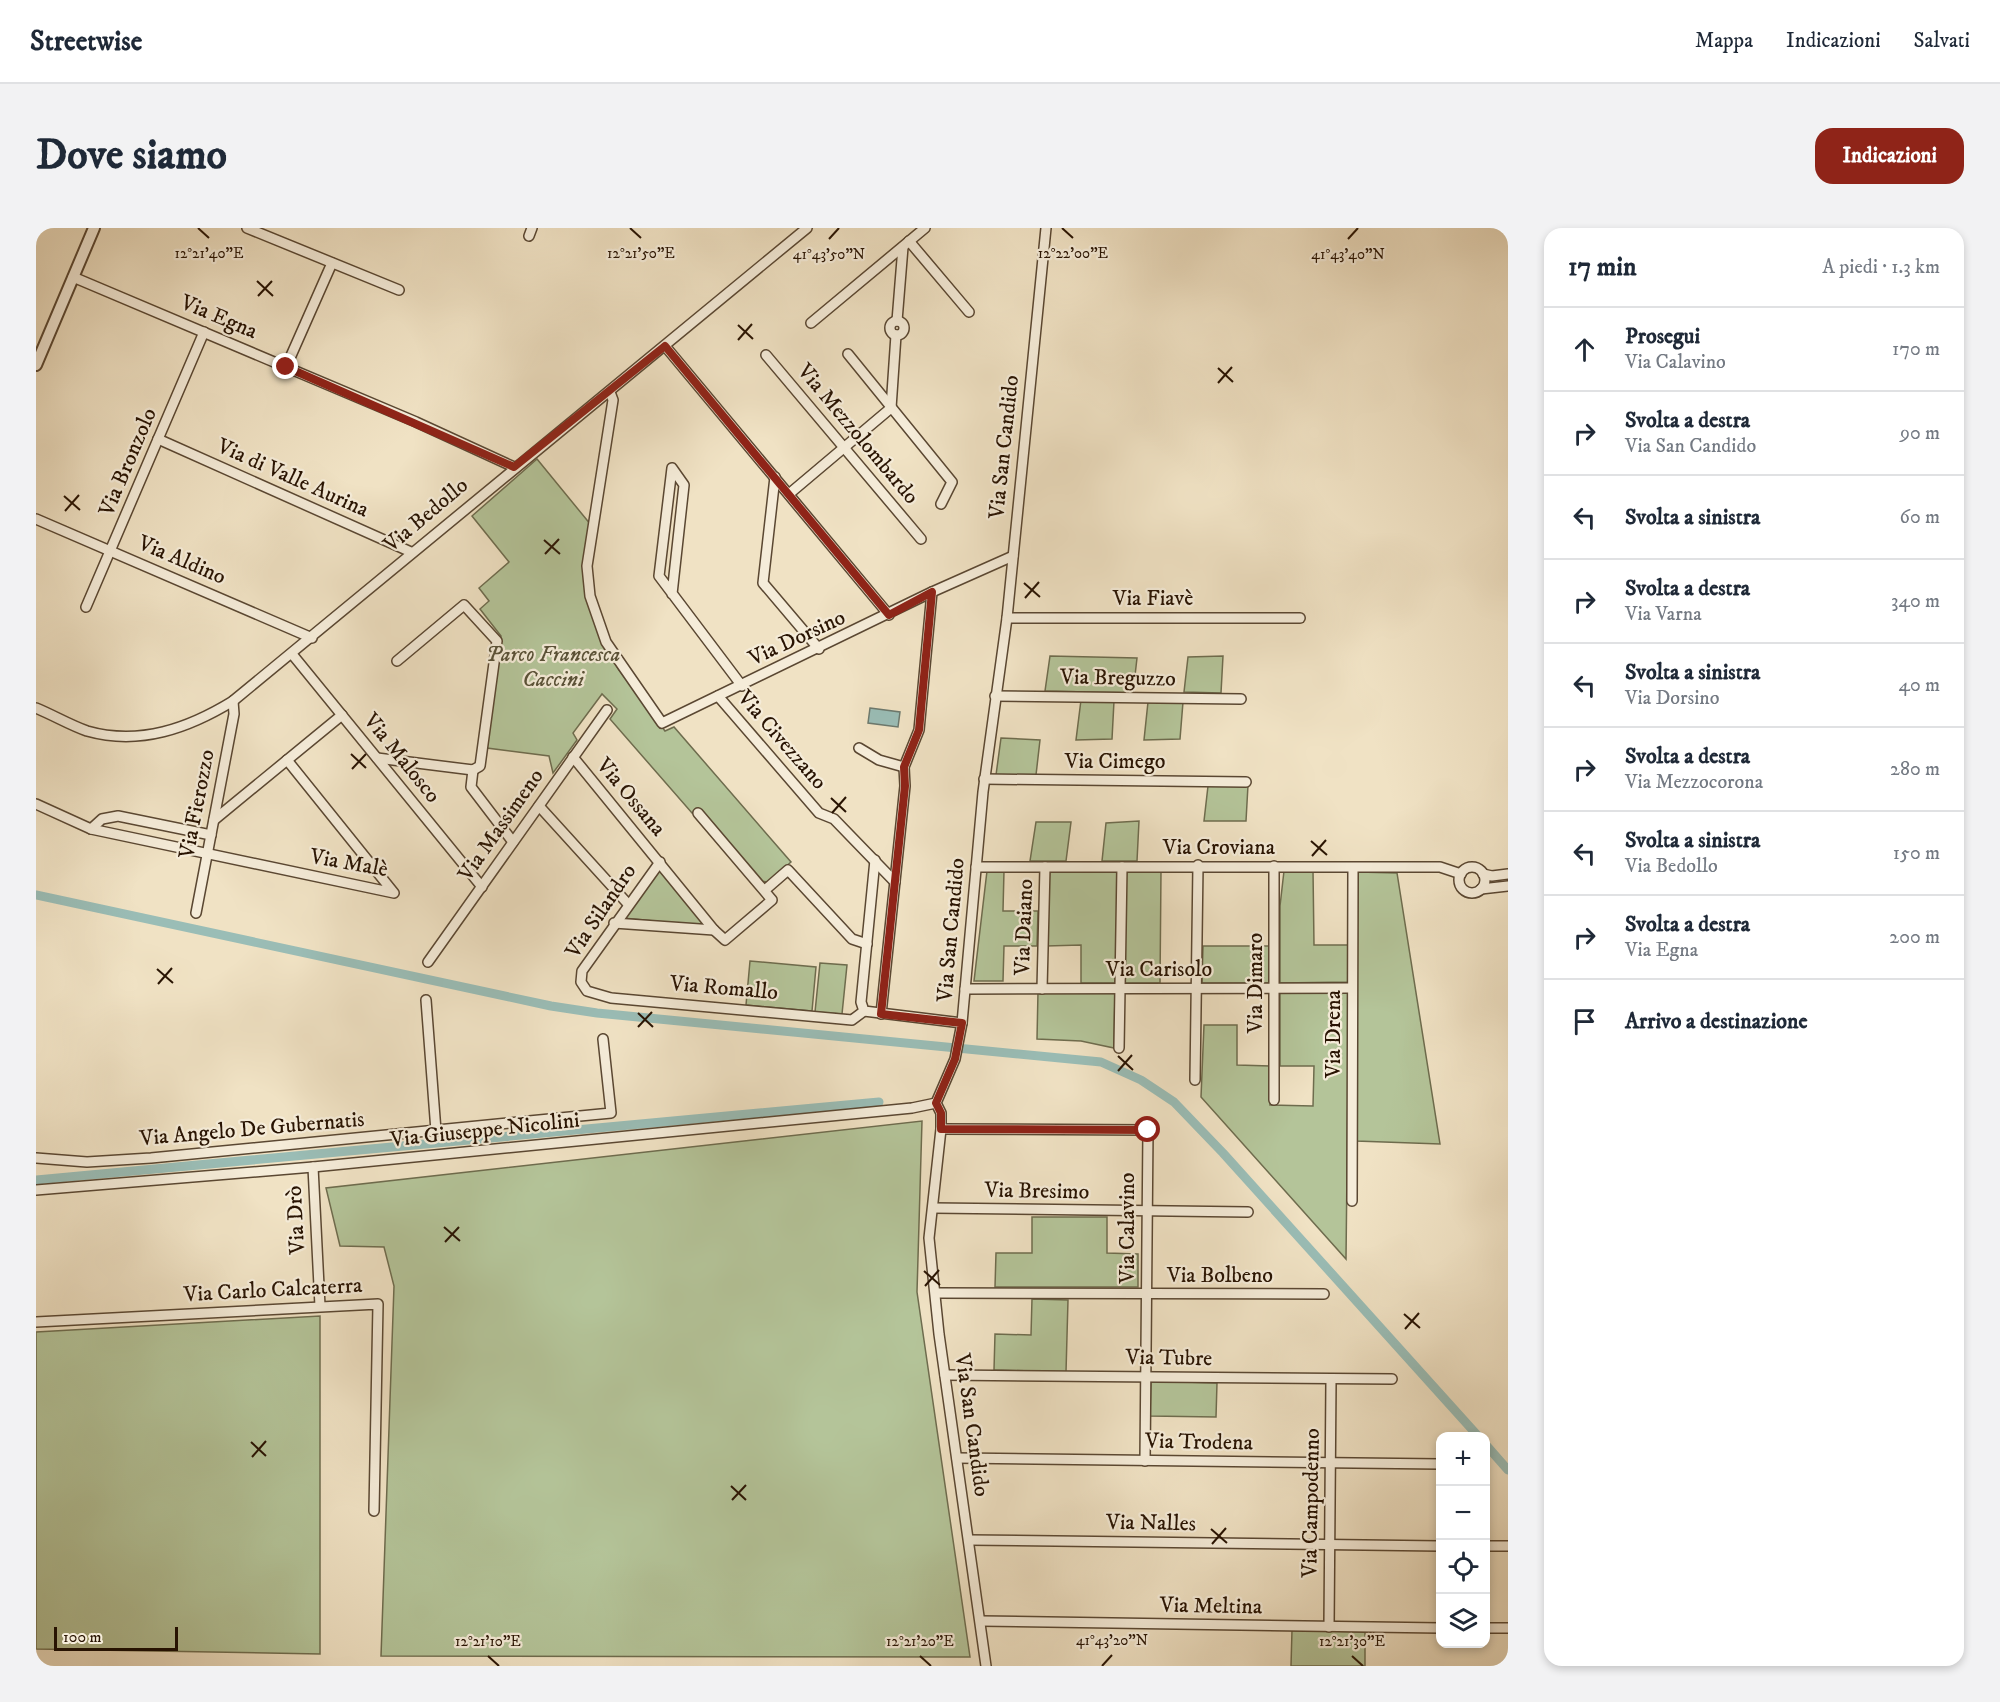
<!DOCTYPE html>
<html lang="it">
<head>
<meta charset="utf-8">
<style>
	:root { --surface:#fff; --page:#f2f2f3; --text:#1f2937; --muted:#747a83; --line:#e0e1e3; --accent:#8f2418 }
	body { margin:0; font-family:"IM FELL DW Pica",serif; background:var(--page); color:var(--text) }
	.controls { position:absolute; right:18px; bottom:18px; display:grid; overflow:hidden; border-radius:12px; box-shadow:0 3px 9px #0003 }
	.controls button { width:54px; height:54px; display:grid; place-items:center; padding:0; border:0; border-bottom:2px solid var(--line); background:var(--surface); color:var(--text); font:30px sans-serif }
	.scale { position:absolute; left:18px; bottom:15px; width:124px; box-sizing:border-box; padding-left:6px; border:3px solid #281302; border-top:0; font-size:16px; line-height:21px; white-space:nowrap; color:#281302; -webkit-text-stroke:4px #f5ecd9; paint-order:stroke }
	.stop { position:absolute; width:18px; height:18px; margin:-14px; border:4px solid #8f2418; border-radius:50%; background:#fff }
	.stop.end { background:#8f2418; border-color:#fff; box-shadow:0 2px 6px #0008 }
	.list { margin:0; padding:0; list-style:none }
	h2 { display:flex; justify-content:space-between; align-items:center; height:78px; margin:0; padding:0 24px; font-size:26px }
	h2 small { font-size:20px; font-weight:400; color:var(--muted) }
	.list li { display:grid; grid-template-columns:39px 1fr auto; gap:18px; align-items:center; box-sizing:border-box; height:84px; padding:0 24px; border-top:2px solid var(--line) }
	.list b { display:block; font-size:22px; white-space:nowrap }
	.list p { margin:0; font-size:20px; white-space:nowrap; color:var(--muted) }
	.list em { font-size:20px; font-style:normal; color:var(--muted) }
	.icon { flex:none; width:33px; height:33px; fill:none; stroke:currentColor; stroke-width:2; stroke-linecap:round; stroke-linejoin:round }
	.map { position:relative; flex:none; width:1472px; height:1438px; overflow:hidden; border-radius:18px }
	header { display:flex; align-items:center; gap:36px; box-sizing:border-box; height:84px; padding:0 30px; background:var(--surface); border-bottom:2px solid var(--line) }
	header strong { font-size:28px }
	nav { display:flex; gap:33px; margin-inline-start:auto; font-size:21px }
	.intro { display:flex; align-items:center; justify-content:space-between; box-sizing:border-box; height:144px; padding:0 36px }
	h1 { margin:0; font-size:42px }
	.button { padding:15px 27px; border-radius:18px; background:var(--accent); color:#fff; font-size:21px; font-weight:700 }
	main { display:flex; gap:36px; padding:0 36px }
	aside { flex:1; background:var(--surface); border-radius:18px; box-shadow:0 3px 9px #0003 }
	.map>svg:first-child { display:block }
	.green { fill:#b4c499; stroke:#6e6c4e; stroke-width:1.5 }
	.water { fill:#9abdb6; stroke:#6c796e; stroke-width:1.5 }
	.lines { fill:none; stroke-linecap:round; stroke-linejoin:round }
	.canal { stroke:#9abdb6; stroke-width:9 }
	.minor-casing { stroke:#5a4732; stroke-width:12 }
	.tertiary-casing { stroke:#5a4732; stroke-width:14 }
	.minor { stroke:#f5ecd9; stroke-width:9 }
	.tertiary { stroke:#f5ecd9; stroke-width:10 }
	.route { stroke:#8f2418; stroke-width:8 }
	.ticks { fill:none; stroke:#281302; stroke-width:2 }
	.labels { text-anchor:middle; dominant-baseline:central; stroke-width:4.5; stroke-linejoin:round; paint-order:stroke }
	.street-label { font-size:22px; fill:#281302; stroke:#f5ecd9 }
	.park-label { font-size:22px; font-style:italic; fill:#595137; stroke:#f5ecd9 }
	.ticks-label { font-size:15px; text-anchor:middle; fill:#281302; stroke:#f5ecd9; stroke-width:4.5; stroke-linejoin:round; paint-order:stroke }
</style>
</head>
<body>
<header>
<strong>Streetwise</strong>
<nav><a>Mappa</a><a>Indicazioni</a><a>Salvati</a></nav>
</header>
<div class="intro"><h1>Dove siamo</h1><a class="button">Indicazioni</a></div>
<main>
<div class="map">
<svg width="1472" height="1438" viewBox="0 0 1472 1438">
	<rect width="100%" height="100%" fill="#f0e2c4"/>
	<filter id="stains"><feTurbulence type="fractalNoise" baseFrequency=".00333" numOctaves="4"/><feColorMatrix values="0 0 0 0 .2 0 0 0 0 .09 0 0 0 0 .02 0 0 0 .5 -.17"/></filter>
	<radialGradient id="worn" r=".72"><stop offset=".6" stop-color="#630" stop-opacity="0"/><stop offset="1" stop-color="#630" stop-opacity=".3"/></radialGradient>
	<g class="green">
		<polygon points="501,231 555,297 548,337 567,414 583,442 629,503 638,499 755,634 732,654 724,653 661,581 656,585 574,491 581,481 566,466 537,505 541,512 517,545 513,528 451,520 465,408 444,381 453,373 443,360 473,334 436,288"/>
		<polygon points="1014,428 1101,430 1097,465 1009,463"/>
		<polygon points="1187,428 1185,465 1148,464 1152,429"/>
		<polygon points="1045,472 1078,473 1076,511 1040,512"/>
		<polygon points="1112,474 1147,474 1144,511 1108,512"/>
		<polygon points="965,510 1004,512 1000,547 960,547"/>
		<polygon points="1212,557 1210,593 1168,593 1172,558"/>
		<polygon points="1103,593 1101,633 1066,633 1070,595"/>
		<polygon points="1000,594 1035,594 1030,633 994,633"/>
		<polygon points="623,642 670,698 587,690"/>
		<polygon points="1013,642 1082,642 1079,755 1045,755 1045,717 1010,718"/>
		<polygon points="1277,642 1278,717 1313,717 1313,754 1244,755 1244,678 1248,643"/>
		<polygon points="951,643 968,643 967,683 1002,683 1001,718 968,718 967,753 938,753"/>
		<polygon points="1089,643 1125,643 1124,755 1088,755"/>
		<polygon points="1322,644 1361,645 1404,916 1320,913"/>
		<polygon points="1167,718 1236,718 1236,755 1166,755"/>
		<polygon points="714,733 780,739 776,783 710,777"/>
		<polygon points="784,735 811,737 806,786 779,784"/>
		<polygon points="1313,762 1310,1031 1165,869 1168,797 1201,797 1201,837 1234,838 1234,877 1277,878 1278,838 1244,838 1244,763"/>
		<polygon points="1045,763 1079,765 1078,820 1045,813 1001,811 1002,764"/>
		<polygon points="886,893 881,1064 934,1429 345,1428 358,1058 348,1019 304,1018 290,960"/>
		<polygon points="996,989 1071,989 1071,1025 1102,1026 1102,1059 959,1059 960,1025 996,1025"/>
		<polygon points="996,1071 1032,1072 1030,1144 958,1142 959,1106 995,1107"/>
		<polygon points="284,1088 284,1426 0,1421 0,1104"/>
		<polygon points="1115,1153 1181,1155 1180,1189 1114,1188"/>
		<polygon points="1256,1402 1329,1404 1329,1438 1255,1438"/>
	</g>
	<polygon class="water" points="834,480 864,484 862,499 832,495"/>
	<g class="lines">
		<g class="canal">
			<polyline points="0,667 515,778 561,785 1065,834 1105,852 1138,874 1187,925 1442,1208"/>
			<polyline points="0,952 843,874"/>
			<polyline points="1450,1217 1472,1242"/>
		</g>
		<g class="minor-casing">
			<g id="minor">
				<polyline points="211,0 363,62"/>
				<polyline points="493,8 496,0"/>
				<polyline points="873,13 933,84"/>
				<polyline points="37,49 380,194 478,239"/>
				<polyline points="861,93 867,19"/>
				<circle cx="861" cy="100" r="7"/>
				<polyline points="775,95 889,0"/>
				<polyline points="629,118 853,387"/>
				<polyline points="812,126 916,254 905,276"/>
				<polyline points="730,127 885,311"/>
				<polyline points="250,139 296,35"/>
				<polyline points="574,164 577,172 551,338 554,368 570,414 626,495 896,364 977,328"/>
				<polyline points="122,211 375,324"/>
				<polyline points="739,249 727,355 783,421"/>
				<polyline points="753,266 855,180 860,107"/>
				<polyline points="0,291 276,410"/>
				<polyline points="636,366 648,257 636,240 623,348 706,458"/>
				<polyline points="50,379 168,104"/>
				<polyline points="971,390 1264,390"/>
				<polyline points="256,426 446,659"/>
				<polyline points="361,433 428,377 461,413 444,538 437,542"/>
				<polyline points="682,468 783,585 798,591 859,654"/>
				<polyline points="959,468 1205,471"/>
				<path d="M 0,480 C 17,487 34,497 51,503 C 104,518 153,500 197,473 L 771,0"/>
				<polyline points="823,520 843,532 868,539"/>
				<polyline points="537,529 678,702 689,712 736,672 662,585"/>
				<polyline points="341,530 437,542"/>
				<polyline points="437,542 435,559 477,614"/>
				<polyline points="948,551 1210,554"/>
				<polyline points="0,576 55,601 358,665 251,532"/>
				<polyline points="503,578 592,676"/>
				<polyline points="178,592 306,487"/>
				<polyline points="55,601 66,591 82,588 175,607"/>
				<polyline points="839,632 825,774 828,783 926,795"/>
				<polyline points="624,634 546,743 545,754 551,763 575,770 816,792 828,783"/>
				<polyline points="940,639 1404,639 1425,646"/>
				<circle cx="1436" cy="652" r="13"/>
				<polyline points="1447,646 1456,648 1472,646"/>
				<polyline points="1445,661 1472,658"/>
				<polyline points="729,662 752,642 816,711 831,716"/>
				<polyline points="160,685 198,486 197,473"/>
				<polyline points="578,695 678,702"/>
				<polyline points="392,734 571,482"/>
				<polyline points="929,761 1316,760"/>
				<polyline points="1006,761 1009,639"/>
				<polyline points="390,772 400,903"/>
				<polyline points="845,786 869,558 868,539 883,502 896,364"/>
				<polyline points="1083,820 1086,639"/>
				<polyline points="1159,852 1162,637"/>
				<polyline points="1238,872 1238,638"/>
				<polyline points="905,901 1112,902 1109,1233"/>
				<polyline points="0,930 51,934 115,930 575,885 567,811"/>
				<polyline points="277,939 284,1078"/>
				<polyline points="0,962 277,939 876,880 900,875"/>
				<polyline points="1316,973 1317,640"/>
				<polyline points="897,980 1212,984"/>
				<polyline points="901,1065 1288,1066"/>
				<polyline points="0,1094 342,1076 338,1283"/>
				<polyline points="909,1147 1356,1151"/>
				<polyline points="921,1230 1404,1236"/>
				<polyline points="933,1312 1404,1318"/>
				<polyline points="1450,1318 1472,1318"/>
				<polyline points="945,1393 1404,1400"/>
				<polyline points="1293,1399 1295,1152"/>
				<polyline points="1450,1400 1472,1400"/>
				<polyline points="950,1438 903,1106 893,1010 905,901 905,885 900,875 919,831 926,795 947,564 971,390 1010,0"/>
			</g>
		</g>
		<g class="tertiary-casing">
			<polyline id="tertiary" points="0,137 58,0"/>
		</g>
		<use href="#minor" class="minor"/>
		<use href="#tertiary" class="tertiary"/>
	</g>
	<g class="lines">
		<polyline class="route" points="250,139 478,239 629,118 853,387 896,364 883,502 868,539 869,558 845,786 926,795 919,831 900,875 905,885 905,901 1112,902"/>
	</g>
	<path class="ticks" d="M 162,0 L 173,10M 594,0 L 605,10M 1026,0 L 1037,10M 793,11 L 803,0M 1312,11 L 1322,0M 221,53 L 237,68M 222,68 L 236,53M 702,97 L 717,111M 702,112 L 716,96M 1182,140 L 1197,154M 1182,155 L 1196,139M 28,268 L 44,282M 29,283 L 43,267M 508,312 L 524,326M 509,326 L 523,311M 988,355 L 1004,369M 989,370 L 1003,354M 315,526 L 330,540M 316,541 L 330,526M 795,570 L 810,584M 796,585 L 810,569M 1275,613 L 1291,627M 1276,628 L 1290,612M 121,741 L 137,755M 122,756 L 136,740M 602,785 L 617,799M 602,799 L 616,784M 1082,828 L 1097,842M 1082,843 L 1096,827M 408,999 L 424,1013M 409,1014 L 423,999M 888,1043 L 904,1057M 889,1058 L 903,1042M 1368,1086 L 1384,1100M 1369,1101 L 1383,1085M 215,1214 L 230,1228M 216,1229 L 230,1213M 695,1258 L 710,1272M 696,1272 L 710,1257M 1175,1301 L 1191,1315M 1176,1316 L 1190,1300M 452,1428 L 463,1438M 884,1428 L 895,1438M 1316,1428 L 1327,1438M 1066,1438 L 1076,1427"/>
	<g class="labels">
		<g class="street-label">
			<text transform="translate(183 89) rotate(23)">Via Egna</text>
			<text transform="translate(822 206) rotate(50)">Via Mezzolombardo</text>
			<text transform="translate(968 219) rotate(-84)">Via San Candido</text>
			<text transform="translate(92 234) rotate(-67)">Via Bronzolo</text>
			<text transform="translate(257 250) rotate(24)">Via di Valle Aurina</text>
			<text transform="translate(390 287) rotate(-40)">Via Bedollo</text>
			<text transform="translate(146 332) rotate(23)">Via Aldino</text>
			<text x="1117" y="370">Via Fiavè</text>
			<text transform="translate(761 410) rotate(-25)">Via Dorsino</text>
			<text transform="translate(1082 450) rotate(1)">Via Breguzzo</text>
			<text transform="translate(746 512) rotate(49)">Via Civezzano</text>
			<text transform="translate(366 530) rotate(51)">Via Malosco</text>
			<text x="1079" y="533">Via Cimego</text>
			<text transform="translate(595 569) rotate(50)">Via Ossana</text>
			<text transform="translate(161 576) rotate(-79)">Via Fierozzo</text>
			<text transform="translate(465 597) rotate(-55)">Via Massimeno</text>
			<text x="1183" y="619">Via Croviana</text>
			<text transform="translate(313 635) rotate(10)">Via Malè</text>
			<text transform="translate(565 683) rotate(-56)">Via Silandro</text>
			<text transform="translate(988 699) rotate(-88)">Via Daiano</text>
			<text transform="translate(915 702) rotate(-85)">Via San Candido</text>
			<text x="1123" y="741">Via Carisolo</text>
			<text transform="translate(1219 755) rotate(-90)">Via Dimaro</text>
			<text transform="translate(688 760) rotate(5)">Via Romallo</text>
			<text transform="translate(1297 806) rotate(-90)">Via Drena</text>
			<text transform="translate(216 901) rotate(-5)">Via Angelo De Gubernatis</text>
			<text transform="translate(449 902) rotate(-6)">Via Giuseppe Nicolini</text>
			<text transform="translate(1001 963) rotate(1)">Via Bresimo</text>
			<text transform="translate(260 992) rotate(-93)">Via Drò</text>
			<text transform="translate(1091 1000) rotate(-90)">Via Calavino</text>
			<text x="1184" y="1047">Via Bolbeno</text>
			<text transform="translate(237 1062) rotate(-3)">Via Carlo Calcaterra</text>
			<text transform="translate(1133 1130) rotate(1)">Via Tubre</text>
			<text transform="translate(936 1197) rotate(82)">Via San Candido</text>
			<text transform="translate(1163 1214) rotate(1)">Via Trodena</text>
			<text transform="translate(1275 1275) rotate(-89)">Via Campodenno</text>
			<text transform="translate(1115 1295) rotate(1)">Via Nalles</text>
			<text transform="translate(1175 1378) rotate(1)">Via Meltina</text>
		</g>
		<g class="park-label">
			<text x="517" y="426">Parco Francesca<tspan x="517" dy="25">Caccini</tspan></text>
		</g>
	</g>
	<g class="ticks-label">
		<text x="173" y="30">12°21'40"E</text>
		<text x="605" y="30">12°21'50"E</text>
		<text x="1037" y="30">12°22'00"E</text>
		<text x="793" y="31">41°43'50"N</text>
		<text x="1312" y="31">41°43'40"N</text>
		<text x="1076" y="1417">41°43'20"N</text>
		<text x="452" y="1418">12°21'10"E</text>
		<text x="884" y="1418">12°21'20"E</text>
		<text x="1316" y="1418">12°21'30"E</text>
	</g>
	<rect width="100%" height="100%" filter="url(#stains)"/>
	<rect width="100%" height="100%" fill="url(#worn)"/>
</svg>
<div class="controls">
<button>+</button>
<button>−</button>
<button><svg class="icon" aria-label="locate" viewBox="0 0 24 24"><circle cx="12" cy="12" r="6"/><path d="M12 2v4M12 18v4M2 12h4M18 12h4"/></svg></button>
<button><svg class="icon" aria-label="layers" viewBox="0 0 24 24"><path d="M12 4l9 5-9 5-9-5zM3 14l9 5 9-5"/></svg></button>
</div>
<div class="scale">100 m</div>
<div class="stop" style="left:1112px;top:902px"></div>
<div class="stop end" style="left:250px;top:139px"></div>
</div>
<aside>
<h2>17 min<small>A piedi · 1.3 km</small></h2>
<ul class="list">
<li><svg class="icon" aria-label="ahead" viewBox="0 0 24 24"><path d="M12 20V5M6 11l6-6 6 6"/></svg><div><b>Prosegui</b><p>Via Calavino</p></div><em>170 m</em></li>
<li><svg class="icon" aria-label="right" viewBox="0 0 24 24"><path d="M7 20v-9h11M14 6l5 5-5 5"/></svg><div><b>Svolta a destra</b><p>Via San Candido</p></div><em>90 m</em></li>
<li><svg class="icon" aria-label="left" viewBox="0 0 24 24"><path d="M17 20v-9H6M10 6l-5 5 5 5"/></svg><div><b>Svolta a sinistra</b></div><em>60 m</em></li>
<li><svg class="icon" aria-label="right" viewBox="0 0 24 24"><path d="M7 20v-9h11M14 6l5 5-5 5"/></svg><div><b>Svolta a destra</b><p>Via Varna</p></div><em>340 m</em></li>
<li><svg class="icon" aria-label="left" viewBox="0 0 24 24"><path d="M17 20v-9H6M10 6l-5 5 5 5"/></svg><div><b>Svolta a sinistra</b><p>Via Dorsino</p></div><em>40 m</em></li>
<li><svg class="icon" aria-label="right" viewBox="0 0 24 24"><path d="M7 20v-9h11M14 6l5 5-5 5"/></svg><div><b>Svolta a destra</b><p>Via Mezzocorona</p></div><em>280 m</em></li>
<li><svg class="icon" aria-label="left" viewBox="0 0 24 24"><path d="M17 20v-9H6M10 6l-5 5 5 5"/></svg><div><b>Svolta a sinistra</b><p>Via Bedollo</p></div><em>150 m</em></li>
<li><svg class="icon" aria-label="right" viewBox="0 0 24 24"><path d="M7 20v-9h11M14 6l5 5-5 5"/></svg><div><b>Svolta a destra</b><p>Via Egna</p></div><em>200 m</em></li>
<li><svg class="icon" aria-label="arrive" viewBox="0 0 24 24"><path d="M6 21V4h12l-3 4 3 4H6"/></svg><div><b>Arrivo a destinazione</b></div></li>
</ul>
</aside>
</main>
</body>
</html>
